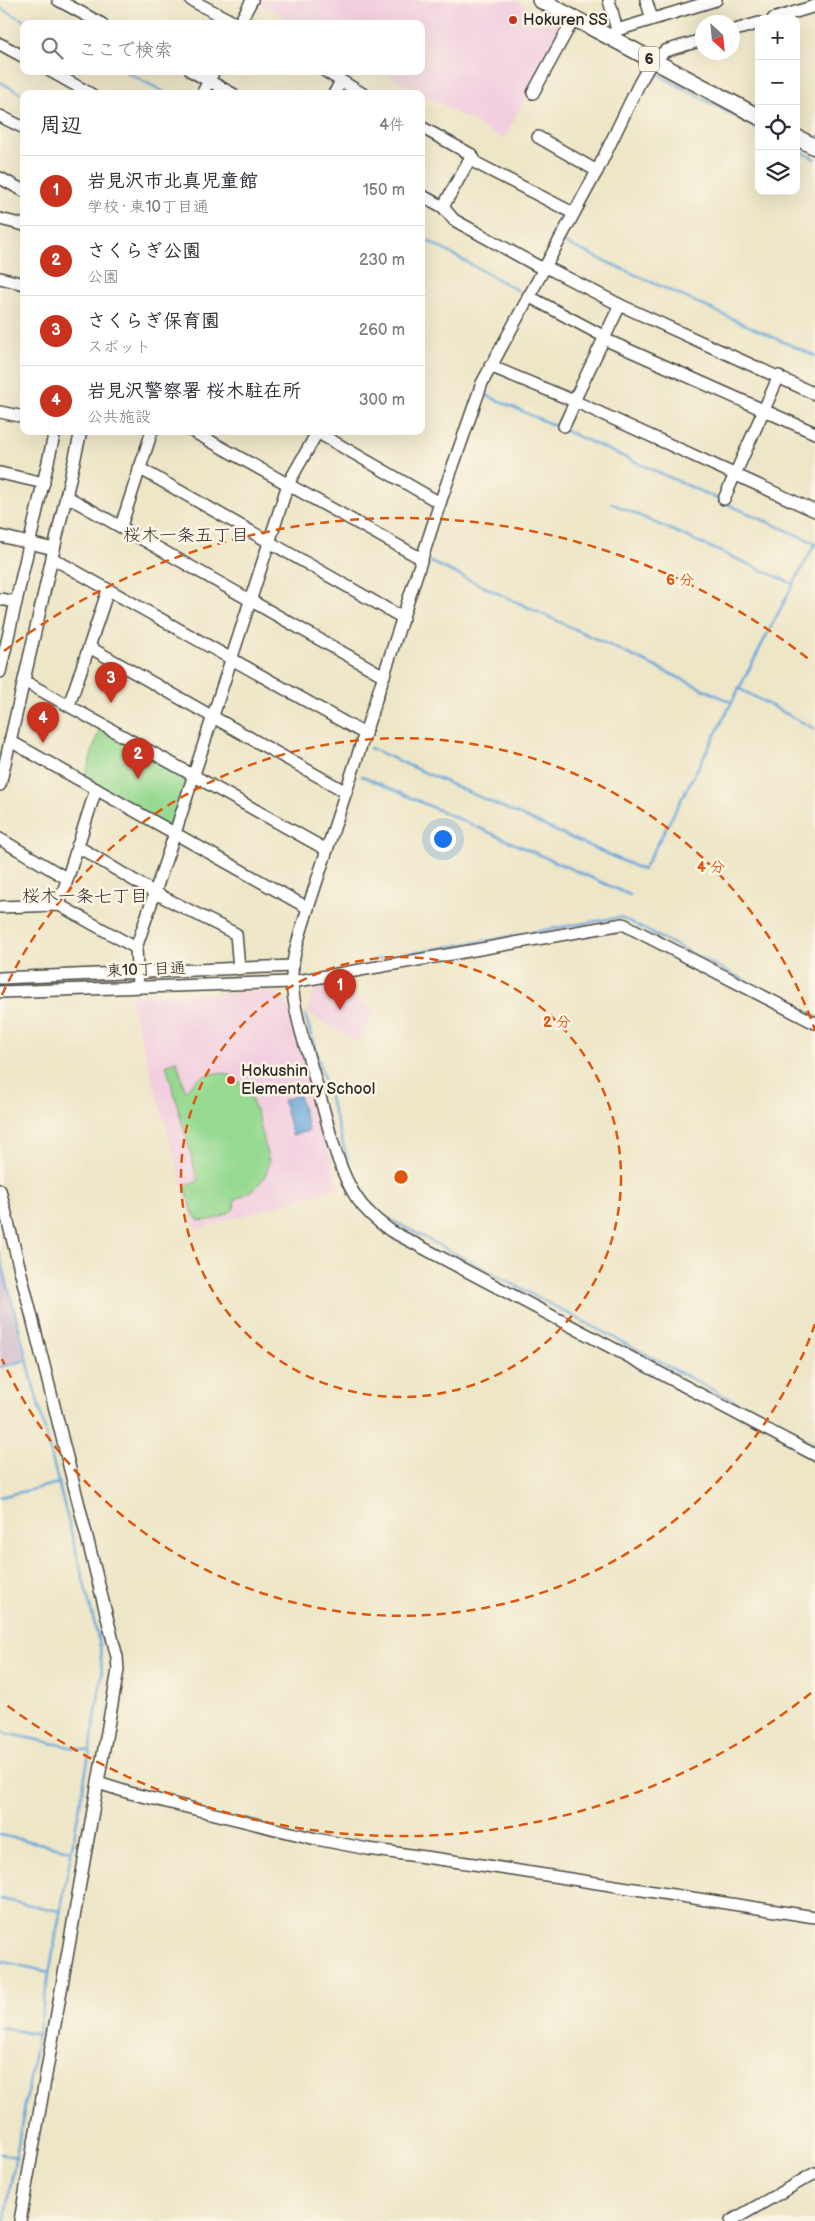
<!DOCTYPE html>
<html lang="ja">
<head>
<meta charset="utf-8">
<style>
	:root { --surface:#fff; --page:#f7f7f7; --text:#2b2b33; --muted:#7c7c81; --line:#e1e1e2; --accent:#c8321e }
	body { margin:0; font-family:"Balsamiq Sans","Klee One",sans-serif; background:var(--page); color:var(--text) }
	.controls { position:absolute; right:15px; top:15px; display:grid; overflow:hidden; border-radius:10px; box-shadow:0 5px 20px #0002 }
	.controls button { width:45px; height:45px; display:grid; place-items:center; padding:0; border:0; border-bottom:1px solid var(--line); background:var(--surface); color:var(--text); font:25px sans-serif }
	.compass { position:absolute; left:695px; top:15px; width:45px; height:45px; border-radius:50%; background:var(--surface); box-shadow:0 5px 20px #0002; rotate:153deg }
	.you { position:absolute; left:442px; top:838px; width:18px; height:18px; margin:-12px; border:4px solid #fff; border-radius:50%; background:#1a73e8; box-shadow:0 0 0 8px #1a73e833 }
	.badge { display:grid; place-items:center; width:32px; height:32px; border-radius:50%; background:var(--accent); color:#fff; font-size:16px; font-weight:700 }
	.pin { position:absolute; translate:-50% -41px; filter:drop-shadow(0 1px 2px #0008) }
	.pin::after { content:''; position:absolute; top:26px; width:18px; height:15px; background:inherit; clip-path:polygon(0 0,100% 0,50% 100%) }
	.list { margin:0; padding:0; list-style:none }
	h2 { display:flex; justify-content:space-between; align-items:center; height:65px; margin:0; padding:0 20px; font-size:21px }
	h2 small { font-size:16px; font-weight:400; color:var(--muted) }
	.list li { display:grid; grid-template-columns:32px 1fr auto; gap:15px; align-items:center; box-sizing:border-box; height:70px; padding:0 20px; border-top:1px solid var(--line) }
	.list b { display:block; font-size:19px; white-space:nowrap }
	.list p { margin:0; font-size:16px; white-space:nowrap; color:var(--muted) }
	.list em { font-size:16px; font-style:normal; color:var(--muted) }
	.icon { flex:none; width:28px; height:28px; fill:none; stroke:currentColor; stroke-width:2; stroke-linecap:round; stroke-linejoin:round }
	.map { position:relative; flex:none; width:815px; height:2221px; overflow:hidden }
	.search { position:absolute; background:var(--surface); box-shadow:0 5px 20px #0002; left:20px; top:20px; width:405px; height:55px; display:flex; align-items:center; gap:12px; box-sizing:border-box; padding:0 18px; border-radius:10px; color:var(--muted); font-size:19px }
	.panel { position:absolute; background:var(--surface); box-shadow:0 5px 20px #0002; left:20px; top:90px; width:405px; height:345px; border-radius:10px }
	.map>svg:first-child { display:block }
	.built { fill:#f2cfe0 }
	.industrial { fill:#cfbdcf }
	.green { fill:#96d991; stroke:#60825e }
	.water { fill:#68a6da; stroke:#4a6882 }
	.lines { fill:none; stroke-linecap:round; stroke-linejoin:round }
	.stream { stroke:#68a6da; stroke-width:2.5 }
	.minor-casing { stroke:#484742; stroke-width:14 }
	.major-casing { stroke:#484742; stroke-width:18 }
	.minor { stroke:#fff; stroke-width:11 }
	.major { stroke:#fff; stroke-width:15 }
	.ring { fill:none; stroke:#df570e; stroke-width:2.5; stroke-dasharray:9 6 }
	.poi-dot { fill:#c8321e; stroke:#fcf5e5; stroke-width:2 }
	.labels { text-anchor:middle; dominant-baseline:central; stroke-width:5; stroke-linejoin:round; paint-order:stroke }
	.shield { fill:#fcf5e5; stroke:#6a6863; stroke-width:1 }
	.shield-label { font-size:15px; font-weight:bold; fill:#2b2b2b }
	.poi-label { font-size:16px; fill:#2b2b2b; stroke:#fcf5e5; text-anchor:start }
	.street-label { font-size:16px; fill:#2b2b2b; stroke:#fcf5e5 }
	.neighbourhood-label { font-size:18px; fill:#2b2b2b; stroke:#fcf5e5 }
	.centre { fill:#df570e; stroke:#fcf5e5; stroke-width:2.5 }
	.ring-label { font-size:15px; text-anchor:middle; font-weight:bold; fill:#df570e; stroke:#fcf5e5; stroke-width:5; stroke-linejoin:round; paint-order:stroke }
</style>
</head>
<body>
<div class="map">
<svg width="815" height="2221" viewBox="0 0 815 2221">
	<rect width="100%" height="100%" fill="#fcf5e5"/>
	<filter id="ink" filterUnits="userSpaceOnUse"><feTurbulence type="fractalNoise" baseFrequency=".02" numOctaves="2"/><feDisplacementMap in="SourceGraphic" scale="10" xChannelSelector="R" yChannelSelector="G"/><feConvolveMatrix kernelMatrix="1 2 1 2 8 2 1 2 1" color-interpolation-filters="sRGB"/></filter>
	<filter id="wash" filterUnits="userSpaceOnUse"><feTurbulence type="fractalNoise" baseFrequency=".0096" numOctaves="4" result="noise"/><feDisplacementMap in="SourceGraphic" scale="20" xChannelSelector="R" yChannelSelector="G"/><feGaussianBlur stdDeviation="1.12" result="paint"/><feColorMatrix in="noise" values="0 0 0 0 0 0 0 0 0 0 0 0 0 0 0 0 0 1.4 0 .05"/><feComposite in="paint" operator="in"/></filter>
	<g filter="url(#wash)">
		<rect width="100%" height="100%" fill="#ede6c7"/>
		<g class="built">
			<polygon points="262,0 514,0 563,27 504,139 382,71 421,71 421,24 297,24 260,3"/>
			<polygon points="331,979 374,1008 359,1043 307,1012 316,983"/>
			<polygon points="274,992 287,1001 339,1187 195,1230 129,996"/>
		</g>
		<polygon class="industrial" points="0,1255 25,1361 0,1367"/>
		<g class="green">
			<polygon points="101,724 194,776 175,833 83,782"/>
			<path d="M 177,1061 L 185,1091 C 194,1081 204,1073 218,1073 C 255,1072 261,1134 269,1161 C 268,1180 252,1193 235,1199 L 234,1209 C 226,1216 208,1223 198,1220 L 193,1213 L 185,1185 L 198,1181 L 166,1064 Z"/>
		</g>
		<polygon class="water" points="299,1095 309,1131 292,1135 283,1100"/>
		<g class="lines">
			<g class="stream">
				<polyline points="0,8 31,24"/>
				<polyline points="124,71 168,94"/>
				<polyline points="657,74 759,129"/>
				<polyline points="0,82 24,95"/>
				<polyline points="796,149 815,159"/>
				<polyline points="421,237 517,290"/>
				<polyline points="565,243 815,356"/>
				<polyline points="486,395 720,500"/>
				<polyline points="611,503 793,584"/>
				<polyline points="725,503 815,543"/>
				<polyline points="431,562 731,702"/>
				<polyline points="738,688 815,729"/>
				<path d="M 370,748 L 643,870 C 703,763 756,652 815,544"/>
				<polyline points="362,776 630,895"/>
				<polyline points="372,960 620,917 815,1016"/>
				<polyline points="305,1014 351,1171 367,1198 382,1215 815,1444"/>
				<polyline points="0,1255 100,1645 102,1673 92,1738 4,2221"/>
				<polyline points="0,1367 28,1360"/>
				<polyline points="0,1497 59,1483"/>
				<polyline points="0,1732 89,1751"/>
				<polyline points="0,1835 71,1850"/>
				<polyline points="0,1899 60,1911"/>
				<polyline points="0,1961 49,1972"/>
				<polyline points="0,2027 38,2035"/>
				<polyline points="0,2154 16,2157"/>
			</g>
		</g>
	</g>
	<g filter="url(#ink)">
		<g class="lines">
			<g class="minor-casing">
				<g id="minor">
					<polyline points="58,0 102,24"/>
					<polyline points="191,0 237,24"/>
					<polyline points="609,0 617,30"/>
					<polyline points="646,0 652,19"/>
					<polyline points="773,19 815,6"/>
					<polyline points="239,24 252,0"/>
					<polyline points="732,31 759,23"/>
					<polyline points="609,37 617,30 716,0"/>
					<path d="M 702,40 L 665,51 L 652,61 L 639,84 L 597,171 L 482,383 L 440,503 L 308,908 C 301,932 291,956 292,982 C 294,1016 308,1053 317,1086 C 328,1122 335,1164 356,1197 C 365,1211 377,1221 391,1231 L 815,1455"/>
					<polyline points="0,44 24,57"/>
					<polyline points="50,71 91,94"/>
					<polyline points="191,71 233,94"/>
					<polyline points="325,71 363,94"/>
					<polyline points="533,93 574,18"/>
					<polyline points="202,94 214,71"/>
					<polyline points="334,94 341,81"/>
					<polyline points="0,116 24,128"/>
					<polyline points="421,127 472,155 476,163 573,213"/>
					<polyline points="538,137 597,171"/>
					<polyline points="472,155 443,207 454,220 543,269"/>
					<polyline points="0,178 24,191"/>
					<polyline points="421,195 443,207"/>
					<polyline points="0,219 24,225"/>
					<polyline points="544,266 620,305 815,394"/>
					<polyline points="0,278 24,284"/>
					<polyline points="528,296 605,337"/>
					<polyline points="604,339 815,433"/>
					<polyline points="490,366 574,401 815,511"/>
					<polyline points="574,401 620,305"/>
					<polyline points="0,412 24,417"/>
					<polyline points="564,426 575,402"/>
					<polyline points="192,431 422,559"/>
					<polyline points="315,431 440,503"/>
					<polyline points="139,468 403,618"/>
					<polyline points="0,473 44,483"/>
					<polyline points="66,496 384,676"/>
					<polyline points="724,499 779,376"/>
					<polyline points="121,526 152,431"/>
					<polyline points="0,536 54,549"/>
					<polyline points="52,558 365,734"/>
					<polyline points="108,590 89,647 346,792"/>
					<polyline points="0,599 16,602"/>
					<polyline points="0,672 55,431"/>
					<polyline points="24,681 327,850"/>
					<polyline points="69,705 89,647"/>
					<polyline points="10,741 308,908"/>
					<polyline points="0,785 81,431"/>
					<polyline points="0,839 66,878"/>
					<polyline points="77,846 155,893 236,934 239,969"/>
					<polyline points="59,905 96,789"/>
					<polyline points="0,907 59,905 136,948"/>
					<polyline points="0,978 293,966"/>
					<polyline points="138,986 136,948 175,833 288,484 318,431"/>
					<polyline points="0,992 292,982 623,924 815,1023"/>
					<polyline points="0,1190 117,1657 118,1670 20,2221"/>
					<polyline points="98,1783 130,1793 316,1839 368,1849 481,1865 815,1917"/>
					<polyline points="731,2221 815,2173"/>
				</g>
			</g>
			<g class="major-casing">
				<g id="major">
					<polyline points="540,0 759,117"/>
					<polyline points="796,137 815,147"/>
				</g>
			</g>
			<use href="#minor" class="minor"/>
			<use href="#major" class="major"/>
		</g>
	</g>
	<g class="ring">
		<circle cx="401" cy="1177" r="220"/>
		<path d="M815 1324A439 439 0 0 1 2 1359M2 995A439 439 0 0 1 815 1030"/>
		<path d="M811 1693A659 659 0 0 1 4 1703M4 651A659 659 0 0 1 811 661"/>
	</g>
	<g class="poi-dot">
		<circle cx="513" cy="20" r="5"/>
		<circle cx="231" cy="1080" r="5"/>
	</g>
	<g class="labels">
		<rect class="shield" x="639" y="46.5" width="20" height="25" rx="4"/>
		<g class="shield-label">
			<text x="649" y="59">6</text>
		</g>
		<g class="poi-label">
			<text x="523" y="20">Hokuren SS</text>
			<text x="241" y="1071">Hokushin<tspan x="241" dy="18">Elementary School</tspan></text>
		</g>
		<g class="street-label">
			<text transform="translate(146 970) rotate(-2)">東10丁目通</text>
		</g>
		<g class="neighbourhood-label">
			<text x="186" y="535">桜木一条五丁目</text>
			<text x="85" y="896">桜木一条七丁目</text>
		</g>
	</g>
	<circle cx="401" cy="1177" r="8" class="centre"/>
	<g class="ring-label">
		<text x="680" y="585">6 分</text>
		<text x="711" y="872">4 分</text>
		<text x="557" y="1027">2 分</text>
	</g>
</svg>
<div class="controls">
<button>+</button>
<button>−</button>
<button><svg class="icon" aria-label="locate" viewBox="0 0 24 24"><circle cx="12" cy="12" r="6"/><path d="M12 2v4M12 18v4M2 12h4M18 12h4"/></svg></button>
<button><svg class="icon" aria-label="layers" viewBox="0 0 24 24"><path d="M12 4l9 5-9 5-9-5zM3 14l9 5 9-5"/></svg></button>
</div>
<svg class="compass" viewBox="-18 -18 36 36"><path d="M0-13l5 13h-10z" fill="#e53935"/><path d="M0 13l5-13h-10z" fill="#7c7c81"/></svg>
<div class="you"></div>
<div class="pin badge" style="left:340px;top:1010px">1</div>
<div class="pin badge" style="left:138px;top:779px">2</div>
<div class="pin badge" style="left:111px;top:703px">3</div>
<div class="pin badge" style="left:43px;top:743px">4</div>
<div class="search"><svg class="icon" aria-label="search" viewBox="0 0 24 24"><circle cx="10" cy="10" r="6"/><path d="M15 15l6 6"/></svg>ここで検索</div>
<section class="panel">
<h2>周辺<small>4件</small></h2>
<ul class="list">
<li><span class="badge">1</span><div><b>岩見沢市北真児童館</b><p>学校 · 東10丁目通</p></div><em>150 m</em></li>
<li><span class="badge">2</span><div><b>さくらぎ公園</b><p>公園</p></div><em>230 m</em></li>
<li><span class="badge">3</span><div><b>さくらぎ保育園</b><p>スポット</p></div><em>260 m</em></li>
<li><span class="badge">4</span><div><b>岩見沢警察署 桜木駐在所</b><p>公共施設</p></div><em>300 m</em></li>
</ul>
</section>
</div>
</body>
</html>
